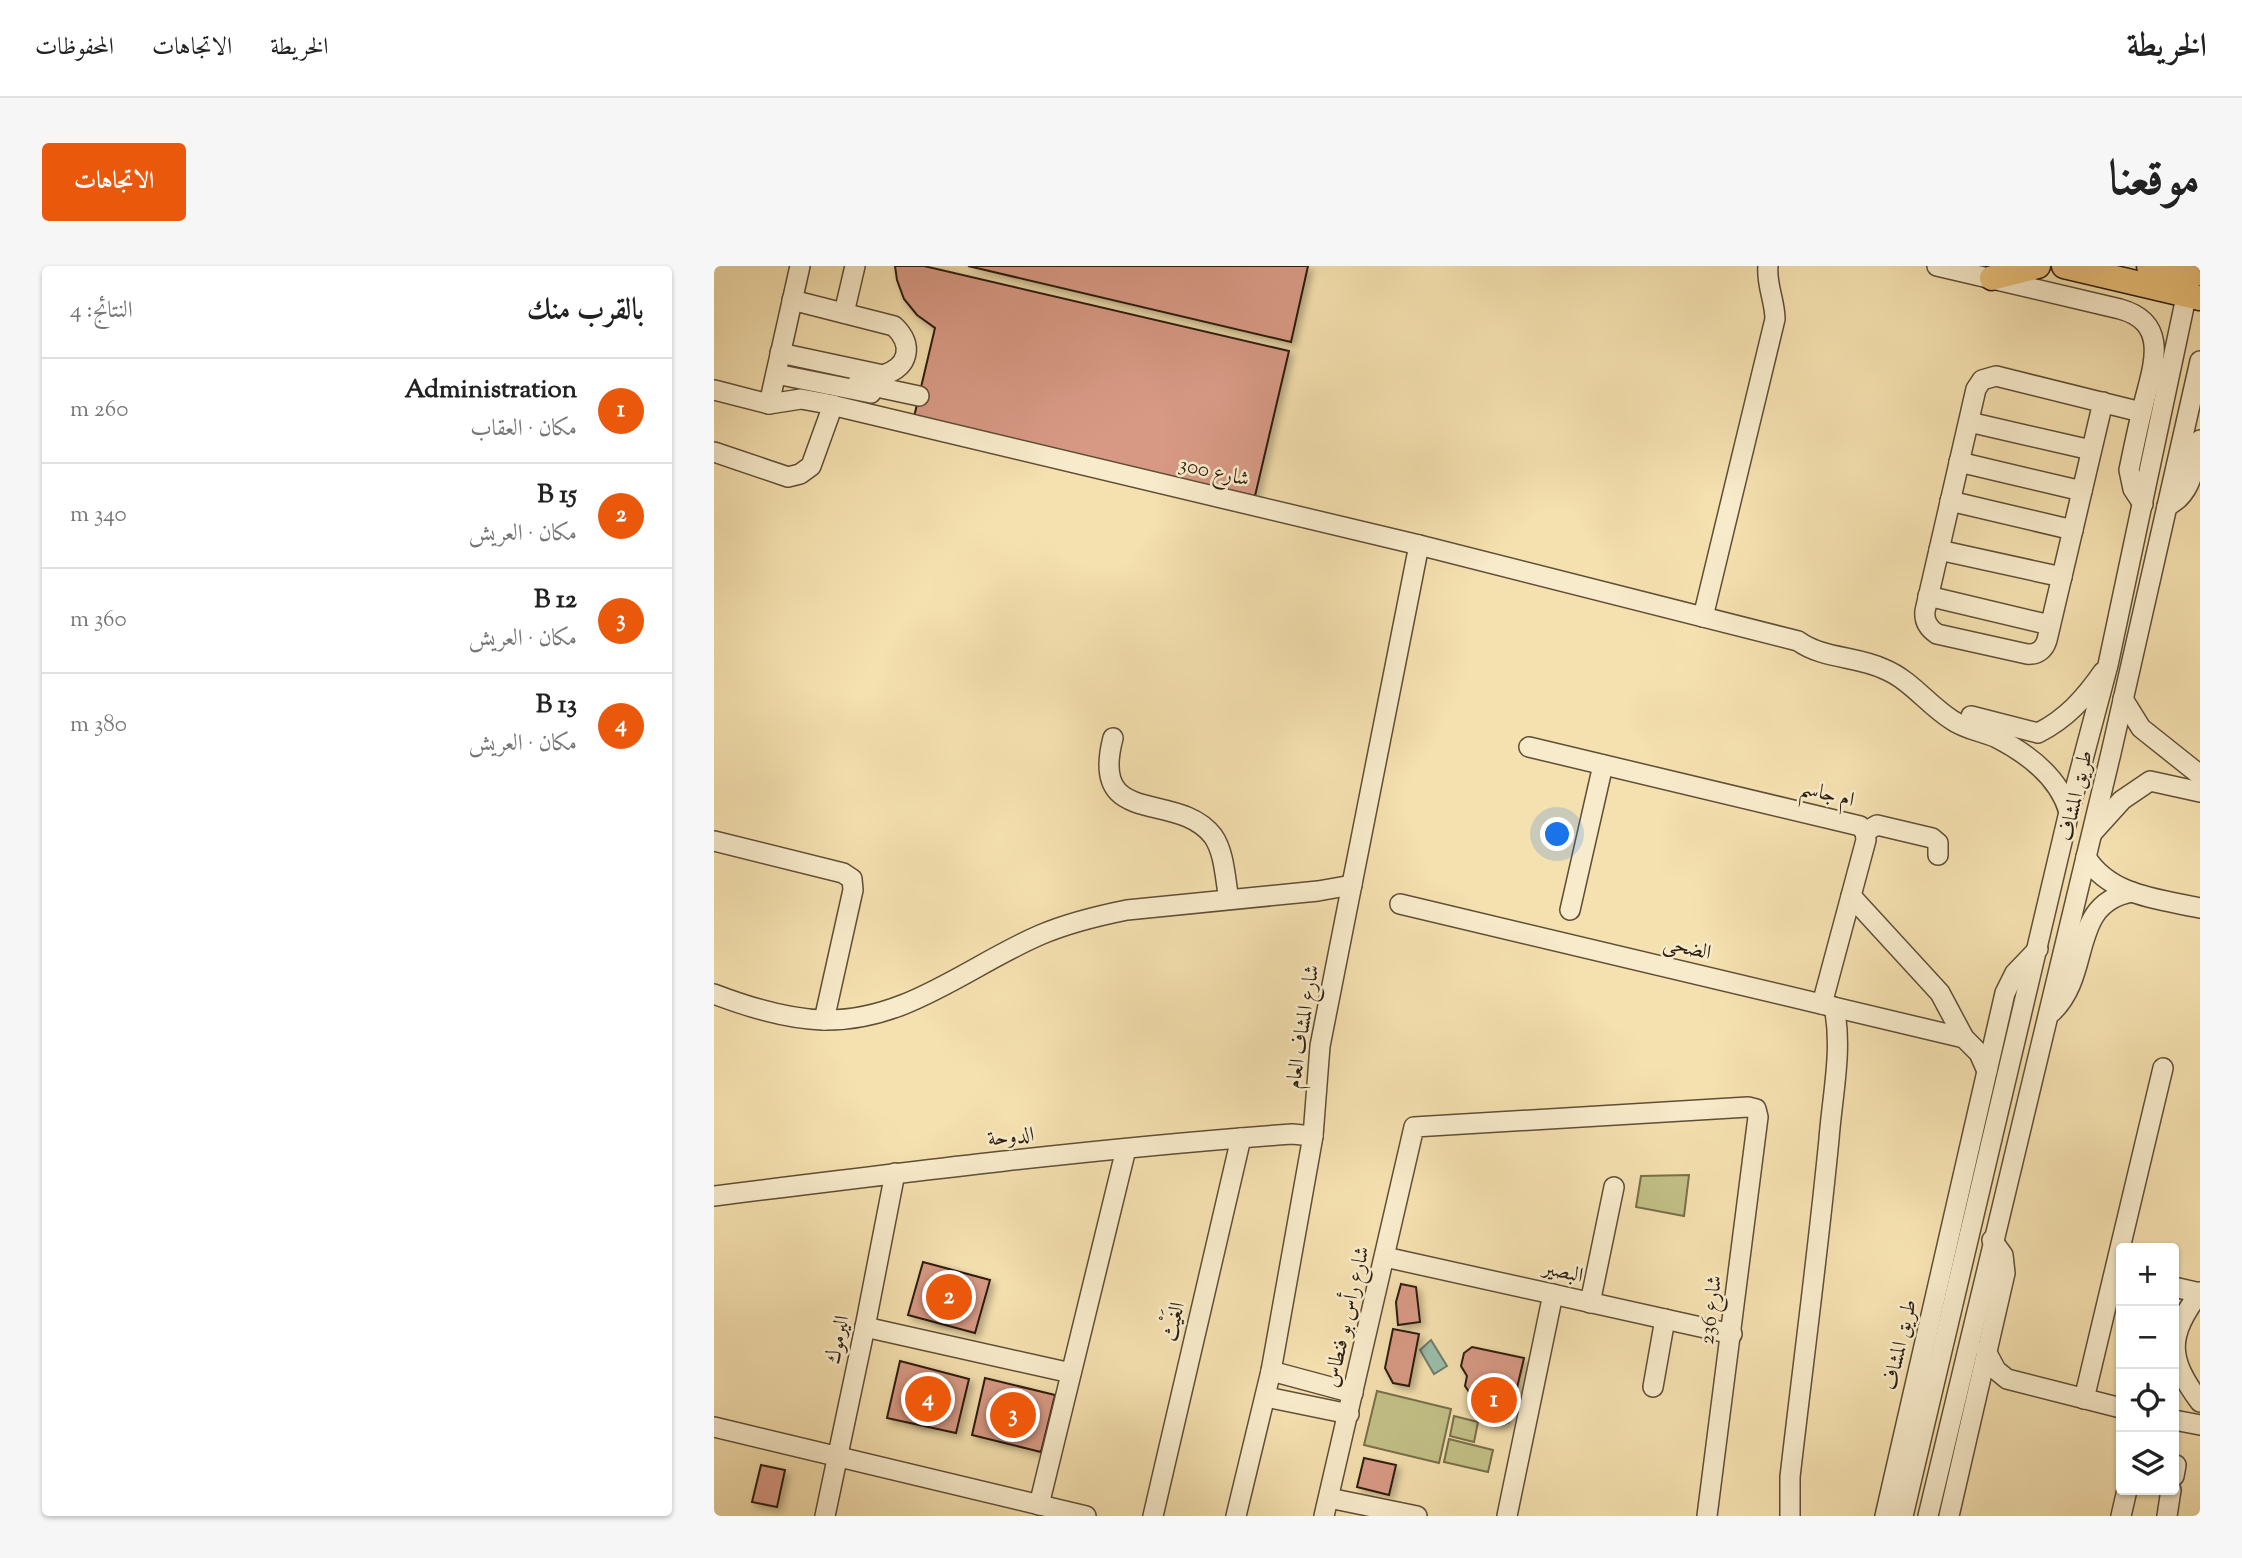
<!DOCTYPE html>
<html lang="ar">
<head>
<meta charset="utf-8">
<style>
	:root { --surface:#fff; --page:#f6f6f6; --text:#222; --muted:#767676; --line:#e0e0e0; --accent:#ea580c }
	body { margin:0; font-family:"Sorts Mill Goudy",Amiri,serif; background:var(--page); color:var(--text); direction:rtl }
	.controls { position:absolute; right:21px; bottom:21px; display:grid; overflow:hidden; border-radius:7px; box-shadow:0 2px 5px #0004 }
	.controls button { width:63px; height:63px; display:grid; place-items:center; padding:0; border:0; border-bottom:2px solid var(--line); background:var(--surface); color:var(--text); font:35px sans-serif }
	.you { position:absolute; left:844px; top:569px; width:24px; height:24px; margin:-18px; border:5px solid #fff; border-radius:50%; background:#1a73e8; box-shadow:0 0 0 10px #1a73e833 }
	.badge { display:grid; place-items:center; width:46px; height:46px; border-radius:50%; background:var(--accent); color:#fff; font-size:23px; font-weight:700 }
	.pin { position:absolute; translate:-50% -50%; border:4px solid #fff; box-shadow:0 2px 7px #0006 }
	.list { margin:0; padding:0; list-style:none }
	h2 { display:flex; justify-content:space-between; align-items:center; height:91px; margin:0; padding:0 28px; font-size:30px }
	h2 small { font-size:23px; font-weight:400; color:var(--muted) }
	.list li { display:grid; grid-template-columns:46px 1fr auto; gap:21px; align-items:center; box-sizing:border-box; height:105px; padding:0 28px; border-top:2px solid var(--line) }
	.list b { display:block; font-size:26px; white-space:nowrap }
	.list p { margin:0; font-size:23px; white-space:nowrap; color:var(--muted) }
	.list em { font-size:23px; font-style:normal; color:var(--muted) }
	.icon { flex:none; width:38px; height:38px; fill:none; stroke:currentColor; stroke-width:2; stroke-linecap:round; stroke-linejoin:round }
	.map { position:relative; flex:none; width:1486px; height:1250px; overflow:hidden; direction:ltr; border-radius:7px }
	header { display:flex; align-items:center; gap:42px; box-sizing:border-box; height:98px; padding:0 35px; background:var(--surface); border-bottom:2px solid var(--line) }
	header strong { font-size:33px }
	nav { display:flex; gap:38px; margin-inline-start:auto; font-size:24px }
	.intro { display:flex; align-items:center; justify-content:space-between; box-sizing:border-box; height:168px; padding:0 42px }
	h1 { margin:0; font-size:49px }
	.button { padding:18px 32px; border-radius:7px; background:var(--accent); color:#fff; font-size:24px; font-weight:700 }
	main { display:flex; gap:42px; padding:0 42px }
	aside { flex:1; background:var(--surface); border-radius:7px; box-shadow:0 2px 5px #0004 }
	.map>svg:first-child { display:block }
	.green { fill:#c2c086; stroke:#786f4a; stroke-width:2 }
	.water { fill:#9cbdaa; stroke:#707d6c; stroke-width:2 }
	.building { fill:#d79984; stroke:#2d1e0f; stroke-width:2; filter:url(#shadow) }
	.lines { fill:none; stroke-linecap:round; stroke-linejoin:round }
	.minor-casing { stroke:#5f4e37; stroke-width:22 }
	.major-casing { stroke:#2d1e0f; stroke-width:27 }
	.minor { stroke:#f8ebcb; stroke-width:19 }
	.major { stroke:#eac078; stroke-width:24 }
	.labels { text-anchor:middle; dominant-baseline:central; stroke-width:5; stroke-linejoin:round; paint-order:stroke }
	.street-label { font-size:21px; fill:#2d1e0f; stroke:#f8ebcb }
</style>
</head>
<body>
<header>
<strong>الخريطة</strong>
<nav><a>الخريطة</a><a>الاتجاهات</a><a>المحفوظات</a></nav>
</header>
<div class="intro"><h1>موقعنا</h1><a class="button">الاتجاهات</a></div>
<main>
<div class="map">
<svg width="1486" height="1250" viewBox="0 0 1486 1250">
	<defs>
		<filter id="shadow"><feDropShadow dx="4" dy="4" stdDeviation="3.5" flood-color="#0004"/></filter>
	</defs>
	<rect width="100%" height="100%" fill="#f5e0af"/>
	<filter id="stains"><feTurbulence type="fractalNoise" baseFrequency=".00286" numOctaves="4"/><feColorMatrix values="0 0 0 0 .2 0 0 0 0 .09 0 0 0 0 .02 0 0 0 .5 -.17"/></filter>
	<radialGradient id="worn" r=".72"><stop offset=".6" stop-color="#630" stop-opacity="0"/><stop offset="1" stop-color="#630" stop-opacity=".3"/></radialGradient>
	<g class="green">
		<polygon points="975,909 970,950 922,941 927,910"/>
		<polygon points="663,1125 737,1143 725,1197 650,1179"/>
		<polygon points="740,1150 764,1156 760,1176 736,1170"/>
		<polygon points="735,1173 779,1184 774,1206 730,1196"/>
	</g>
	<polygon class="water" points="717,1074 733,1100 720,1108 706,1084"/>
	<g class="building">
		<polygon points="181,0 210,0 575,85 541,230 200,151 221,62 203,49 190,33 183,14"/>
		<polygon points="254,0 594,0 577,76"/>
		<polygon points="209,996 276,1014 261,1067 194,1049"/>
		<polygon points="687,1018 702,1021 706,1056 684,1059 682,1036"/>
		<polygon points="679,1063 705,1068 695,1120 679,1117 671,1102"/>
		<polygon points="758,1081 810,1092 795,1156 788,1159 777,1157 751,1120 753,1110 747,1100 750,1087"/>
		<polygon points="186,1095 255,1113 242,1167 173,1152"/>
		<polygon points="271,1112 341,1129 327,1186 258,1169"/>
		<polygon points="650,1192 682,1199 675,1229 643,1221"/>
		<polygon points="47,1199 71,1204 63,1241 38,1236"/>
	</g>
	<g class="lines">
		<g class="minor-casing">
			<g id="minor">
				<path d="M 1223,0 L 1406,43 C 1460,58 1436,107 1428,145 C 1423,165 1419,185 1415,204 L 1419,223 L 1429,238"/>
				<polyline points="130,47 141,0"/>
				<path d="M 66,87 L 169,109 C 195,101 200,79 180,60 L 78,34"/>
				<polyline points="62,108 157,127"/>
				<polyline points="144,117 205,130"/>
				<path d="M 0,124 L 55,138 L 87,133 L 109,137 L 705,279 L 1084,375 C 1109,393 1143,390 1170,403 C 1197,414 1214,439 1238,454 C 1252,464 1268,465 1283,472 C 1314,488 1345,511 1355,546"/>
				<path d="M 1389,136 L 1333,374 C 1330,384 1323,389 1313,388 L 1223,368 C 1214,362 1210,355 1211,345 L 1262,123 L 1268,114 L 1282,110 L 1427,146"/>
				<polyline points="55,138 86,0"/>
				<polyline points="1255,156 1377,184"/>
				<polyline points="0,186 74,211 86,208 97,200 119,139"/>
				<polyline points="1245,196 1368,225"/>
				<polyline points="1236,235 1359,264"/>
				<path d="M 1453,240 C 1479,228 1480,199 1486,174"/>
				<polyline points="1225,284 1348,311"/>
				<polyline points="1214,330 1336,359"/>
				<path d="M 989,351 L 1061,53 C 1061,35 1052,18 1054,0"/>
				<polyline points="1409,433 1427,462 1486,509"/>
				<path d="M 1257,450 L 1324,467 C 1352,453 1371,432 1389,406"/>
				<path d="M 399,472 C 375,564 463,523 499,570 C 511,587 511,614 515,633"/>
				<polyline points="815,481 1146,560 1151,566"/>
				<polyline points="1151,566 1163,559 1218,572 1224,577 1224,589"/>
				<polyline points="1379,566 1408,534 1436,515 1486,526"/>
				<polyline points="0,575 129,607 138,613 139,624 110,754"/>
				<path d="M 1372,591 C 1396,630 1445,633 1486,642"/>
				<polyline points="1137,630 1226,727 1250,772"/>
				<polyline points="686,638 1250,772 1265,787 1273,805"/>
				<polyline points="856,644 889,499"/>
				<path d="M 0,728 C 34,741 72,753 109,754 C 192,756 254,700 326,669 C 354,657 383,650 413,644 L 604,625 L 638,619"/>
				<polyline points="1108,738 1152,574 1151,566"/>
				<path d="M 1338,746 C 1379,707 1354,638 1418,626"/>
				<path d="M 0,930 C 192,906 385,882 578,868 L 599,870"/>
				<polyline points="671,991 1018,1068"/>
				<polyline points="1460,1021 1486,1027"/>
				<path d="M 1486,1026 C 1453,1071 1453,1091 1486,1136"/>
				<polyline points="876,1037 900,921"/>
				<polyline points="151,1061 357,1107"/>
				<polyline points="1272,1085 1282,1104 1293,1113 1407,1142"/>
				<polyline points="557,1105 639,1127"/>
				<polyline points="939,1121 951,1053"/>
				<polyline points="552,1131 635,1148"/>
				<polyline points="1370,1133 1449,802"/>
				<polyline points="1460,1154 1486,1159"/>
				<polyline points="0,1161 372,1250"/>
				<polyline points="1460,1210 1462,1199"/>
				<polyline points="615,1232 703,1250"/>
				<polyline points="325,1239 412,883"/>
				<polyline points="111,1250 151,1061 181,907"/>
				<polyline points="439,1250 527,872"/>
				<polyline points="522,1250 557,1105 599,870 606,780 705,279"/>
				<polyline points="610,1250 700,861 1034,841 1042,843 1044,851 993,1250"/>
				<polyline points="793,1250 839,1028"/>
				<path d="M 1076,1250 L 1076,1211 C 1089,1098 1104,986 1115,873 C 1118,831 1129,783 1120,741"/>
				<polyline points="1171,1250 1291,727 1301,707 1324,683"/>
				<polyline points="1189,1250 1355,546 1394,399 1475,17"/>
				<polyline points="1214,1250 1397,487 1486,95"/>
				<polyline points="1235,1250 1291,1007 1289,989 1278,974"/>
				<polyline points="1407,1250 1413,1224"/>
				<polyline points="1453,1250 1457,1224"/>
			</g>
		</g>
		<g class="major-casing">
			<g id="major">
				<polyline points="1350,0 1486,32"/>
				<polyline points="1435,0 1477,8 1486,7"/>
				<polyline points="1278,12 1324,0"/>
			</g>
		</g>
		<use href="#minor" class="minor"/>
		<use href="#major" class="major"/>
	</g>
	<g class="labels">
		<g class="street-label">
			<text transform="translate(500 207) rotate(13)">شارع 300</text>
			<text transform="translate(1113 529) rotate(14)">ام جاسم</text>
			<text transform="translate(1363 530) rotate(-77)">طريق المشاف</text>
			<text transform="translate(973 683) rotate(13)">الضحى</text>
			<text transform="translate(590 761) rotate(-81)">شارع المشاف العام</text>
			<text transform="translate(297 872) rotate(-6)">الدوحة</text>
			<text transform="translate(849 1007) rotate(13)">البصير</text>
			<text transform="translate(998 1044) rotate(-83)">شارع 236</text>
			<text transform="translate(634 1051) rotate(-77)">شارع رأس بو فنطاس</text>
			<text transform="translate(461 1056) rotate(-77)">الغَيْث</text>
			<text transform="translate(125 1074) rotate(-78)">اليرموك</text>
			<text transform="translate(1187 1079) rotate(-77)">طريق المشاف</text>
		</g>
	</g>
	<rect width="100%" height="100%" filter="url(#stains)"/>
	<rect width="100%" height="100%" fill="url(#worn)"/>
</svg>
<div class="controls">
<button>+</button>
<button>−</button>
<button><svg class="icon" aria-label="locate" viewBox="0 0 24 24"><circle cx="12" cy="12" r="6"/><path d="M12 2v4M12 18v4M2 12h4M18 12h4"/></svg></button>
<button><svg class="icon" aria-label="layers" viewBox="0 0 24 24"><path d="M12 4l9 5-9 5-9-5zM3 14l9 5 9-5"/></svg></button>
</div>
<div class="you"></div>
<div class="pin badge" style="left:780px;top:1134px">1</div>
<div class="pin badge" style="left:235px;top:1031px">2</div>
<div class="pin badge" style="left:299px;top:1149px">3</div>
<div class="pin badge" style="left:214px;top:1133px">4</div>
</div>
<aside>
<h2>بالقرب منك<small>النتائج: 4</small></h2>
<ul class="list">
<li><span class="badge">1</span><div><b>Administration</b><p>مكان · العقاب</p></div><em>260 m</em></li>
<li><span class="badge">2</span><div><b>B 15</b><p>مكان · العريش</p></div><em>340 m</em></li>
<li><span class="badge">3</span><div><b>B 12</b><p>مكان · العريش</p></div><em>360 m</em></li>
<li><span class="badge">4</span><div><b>B 13</b><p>مكان · العريش</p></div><em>380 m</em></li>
</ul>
</aside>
</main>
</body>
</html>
